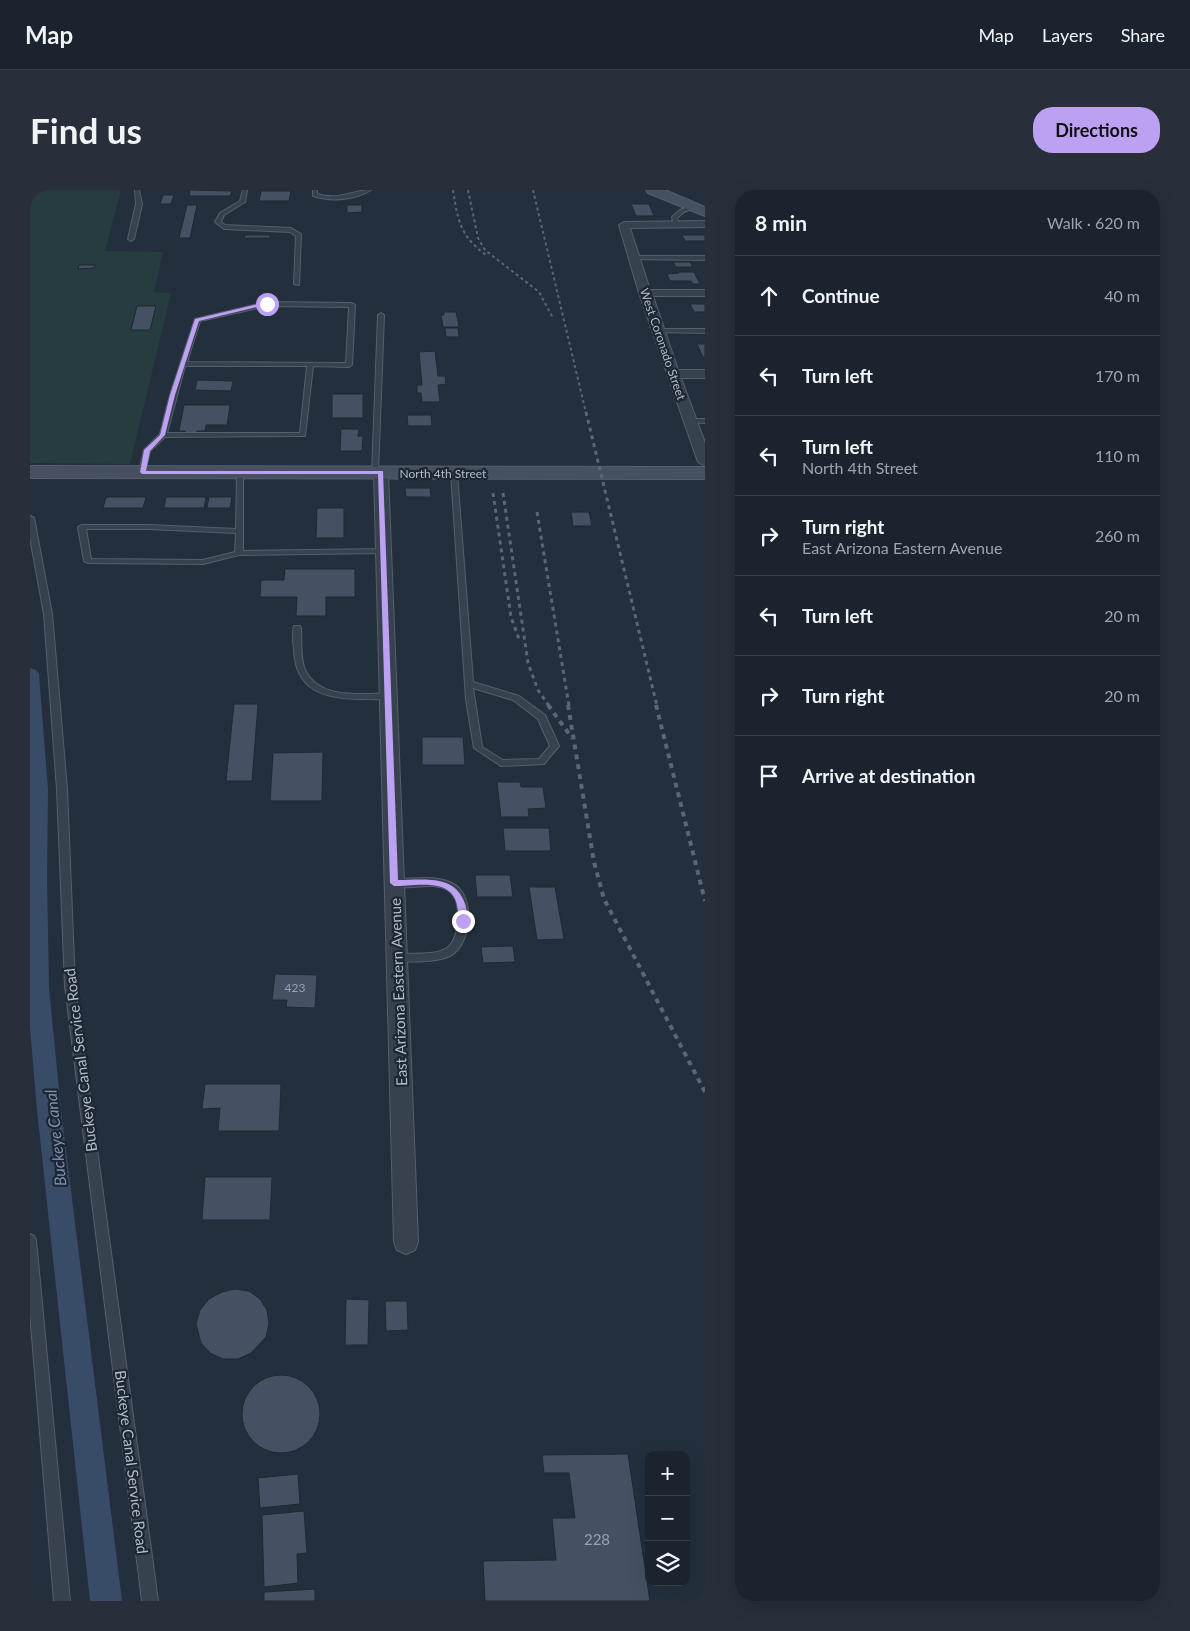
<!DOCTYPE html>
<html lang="en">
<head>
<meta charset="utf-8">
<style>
	:root { --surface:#1b232e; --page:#282f3a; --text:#f1f3f6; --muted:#a0a4aa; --line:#39404a; --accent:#bca0f2 }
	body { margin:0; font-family:Lato,sans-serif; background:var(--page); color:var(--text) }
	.controls { position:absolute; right:15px; bottom:15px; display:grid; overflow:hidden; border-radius:10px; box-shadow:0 5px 20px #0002 }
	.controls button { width:45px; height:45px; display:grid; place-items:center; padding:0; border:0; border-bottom:1px solid var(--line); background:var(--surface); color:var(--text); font:25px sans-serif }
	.stop { position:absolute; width:15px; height:15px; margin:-11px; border:4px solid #bca0f2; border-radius:50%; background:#fff }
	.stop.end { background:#bca0f2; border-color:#fff; box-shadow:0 1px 5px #0008 }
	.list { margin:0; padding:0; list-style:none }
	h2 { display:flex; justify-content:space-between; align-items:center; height:65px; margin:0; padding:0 20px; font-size:21px }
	h2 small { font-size:16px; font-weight:400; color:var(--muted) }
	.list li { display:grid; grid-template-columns:32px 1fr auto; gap:15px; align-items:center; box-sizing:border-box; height:80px; padding:0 20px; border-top:1px solid var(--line) }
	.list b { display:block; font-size:19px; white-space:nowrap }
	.list p { margin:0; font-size:16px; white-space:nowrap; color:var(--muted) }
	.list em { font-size:16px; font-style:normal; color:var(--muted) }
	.icon { flex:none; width:28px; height:28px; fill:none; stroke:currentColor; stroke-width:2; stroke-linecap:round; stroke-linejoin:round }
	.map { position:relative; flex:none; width:675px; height:1411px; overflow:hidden; border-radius:20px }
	header { display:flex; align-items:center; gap:30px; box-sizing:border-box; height:70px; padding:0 25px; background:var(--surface); border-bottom:1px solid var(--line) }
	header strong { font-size:24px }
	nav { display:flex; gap:28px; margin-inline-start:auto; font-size:18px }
	.intro { display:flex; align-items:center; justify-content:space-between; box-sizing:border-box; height:120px; padding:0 30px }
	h1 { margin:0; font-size:35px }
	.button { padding:12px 22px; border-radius:20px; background:var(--accent); color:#111; font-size:18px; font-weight:700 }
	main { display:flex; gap:30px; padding:0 30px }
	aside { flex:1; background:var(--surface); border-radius:20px; box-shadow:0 5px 20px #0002 }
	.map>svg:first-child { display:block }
	.green { fill:#263c3f }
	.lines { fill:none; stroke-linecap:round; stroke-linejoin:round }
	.canal { fill:#394c67; fill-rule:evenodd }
	.building { fill:#455162; stroke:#1f2835 }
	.lane-casing { stroke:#565f6c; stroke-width:2 }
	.street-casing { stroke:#565f6c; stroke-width:2 }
	.secondary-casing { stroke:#565f6c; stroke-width:2 }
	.lane { fill:#38414e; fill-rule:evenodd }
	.street { fill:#38414e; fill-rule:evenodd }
	.secondary { fill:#465061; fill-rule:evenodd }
	.rail-far2 { stroke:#5a6575; stroke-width:2; stroke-dasharray:3 3; stroke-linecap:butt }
	.rail-far1 { stroke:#5a6575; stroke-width:3; stroke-dasharray:4 4; stroke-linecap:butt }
	.rail { stroke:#5a6575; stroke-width:4; stroke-dasharray:5 5; stroke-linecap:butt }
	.route { fill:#bca0f2 }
	.labels { text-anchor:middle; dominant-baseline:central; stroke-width:4.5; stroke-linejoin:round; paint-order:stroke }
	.far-street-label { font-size:12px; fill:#b4bcc9; stroke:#1d2633 }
	.number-label { font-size:12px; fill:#98a1af }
	.street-label { font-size:15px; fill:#b4bcc9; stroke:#1d2633 }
	.near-number-label { font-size:15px; fill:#98a1af }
	.water-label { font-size:16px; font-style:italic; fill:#7c92b1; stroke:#1d2633 }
</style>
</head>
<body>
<header>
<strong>Map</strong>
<nav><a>Map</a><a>Layers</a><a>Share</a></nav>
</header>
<div class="intro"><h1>Find us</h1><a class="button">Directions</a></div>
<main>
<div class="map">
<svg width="675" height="1411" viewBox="0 0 675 1411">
	<rect width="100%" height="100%" fill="#242f3e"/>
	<polygon class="green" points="0,0 91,0 75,61 133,62 124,102 141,103 100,274 0,273"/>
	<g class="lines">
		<polygon class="canal" points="0,478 6,480 9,484 18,600 17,689 19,798 31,920 92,1411 60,1411 7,920 0,838"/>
	</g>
	<g class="building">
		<polygon points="160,0 202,1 200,6 159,6"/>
		<polygon points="231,1 261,1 259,11 229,11"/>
		<polygon points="133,5 144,5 141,14 130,14"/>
		<polygon points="601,14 619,14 624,26 606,26"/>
		<polygon points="157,15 167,15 160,48 149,48"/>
		<polygon points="317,15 332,15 332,22 317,23"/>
		<polygon points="215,45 240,45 240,48 214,48"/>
		<polygon points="652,45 675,45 675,51 655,51"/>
		<polygon points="643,72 660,72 663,77 646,77"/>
		<polygon points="49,75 65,75 64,78 48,79"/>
		<polygon points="648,82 664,82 670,94 663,94 661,91 640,91 637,84 649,83"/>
		<polygon points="660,114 675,114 675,122 664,122"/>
		<polygon points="107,116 126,116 120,140 101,140"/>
		<polygon points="414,122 426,122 429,137 413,137 411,125 414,125"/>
		<polygon points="415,138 428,138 429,147 416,147"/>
		<polygon points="667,154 675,154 675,167 673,167"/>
		<polygon points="405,161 408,186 415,186 416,194 408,195 410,212 392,212 391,203 387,203 387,195 392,195 389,162"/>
		<polygon points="167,190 203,191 201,201 165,200"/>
		<rect x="302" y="204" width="31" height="24"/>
		<polygon points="154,215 200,215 197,235 176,235 175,241 167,241 166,245 155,245 155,241 149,241"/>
		<polygon points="377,225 401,225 402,236 378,236"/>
		<polygon points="311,239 329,239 328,246 333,246 332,261 310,261"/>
		<polygon points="375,298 400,298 401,307 376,307"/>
		<polygon points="76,307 116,307 113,318 73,318"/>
		<polygon points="136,307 176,307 174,318 134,318"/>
		<polygon points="179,307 202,307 200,318 177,318"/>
		<polygon points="287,318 314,318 314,348 286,348"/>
		<polygon points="541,322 559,322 562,336 543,336"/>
		<polygon points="255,379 325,379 325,407 296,407 296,426 266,426 267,407 230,407 231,390 254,390"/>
		<polygon points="204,514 228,514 222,591 196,591"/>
		<polygon points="392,547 433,547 435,575 392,575"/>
		<polygon points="293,562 292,611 240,611 243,563"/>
		<polygon points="467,592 490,592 491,597 513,597 516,618 498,619 499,627 471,627"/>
		<polygon points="473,638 519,638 521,661 475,661"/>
		<polygon points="445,685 480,685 483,707 447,707"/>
		<polygon points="499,697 525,697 534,749 507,750"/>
		<polygon points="483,756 485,772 453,773 451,757"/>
		<polygon points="245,784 287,785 285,818 256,817 257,810 242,810"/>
		<polygon points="175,894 251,894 249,941 188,941 190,918 172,919"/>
		<polygon points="175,987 242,987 240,1030 172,1030"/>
		<polygon points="205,1099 219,1101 230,1109 237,1120 239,1133 236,1147 221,1163 208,1169 193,1169 180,1163 171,1153 166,1134 170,1120 179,1109 192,1102"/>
		<polygon points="316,1109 339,1110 338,1155 315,1155"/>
		<polygon points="355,1111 377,1111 378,1140 356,1141"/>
		<circle cx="251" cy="1224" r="39"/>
		<polygon points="598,1264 620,1411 455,1411 453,1371 526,1370 522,1328 545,1328 539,1283 514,1283 512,1265"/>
		<polygon points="268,1284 270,1314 230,1318 228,1288"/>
		<polygon points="274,1321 277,1363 267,1364 268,1393 234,1397 232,1325"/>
		<polygon points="285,1399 285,1411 234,1411 234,1402"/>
	</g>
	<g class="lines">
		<g class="lane-casing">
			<g id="lane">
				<polygon points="105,0 109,0 112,14 104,49 101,51 98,49 106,14"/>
				<polygon points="213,0 217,0 215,12 194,25 191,32 195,35 261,38 271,44 269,95 264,94 266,46 260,42 194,39 185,32 190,23 210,11"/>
				<path d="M 283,0 L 287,0 L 287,4 C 309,11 322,0 341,0 C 325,10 302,12 283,6 Z"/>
				<polygon points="661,16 666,17 654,22 647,28 649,35 644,36 642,27 650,20"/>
				<polygon points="603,66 675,66 675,70 601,69 600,68"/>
				<path d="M 237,112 L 322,113 L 325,115 L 322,175 L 319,177 L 283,176 L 275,246 L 135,247 L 120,261 L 115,282 L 110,283 L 109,282 L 114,260 L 130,244 L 140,205 L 165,129 ZM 237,116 L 319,117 L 316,173 L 157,172 L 170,131 ZM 155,176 L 277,176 L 270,243 L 137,243 Z"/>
				<polygon points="351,123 354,125 348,283 345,285 342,283 348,125"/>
				<polygon points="628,139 675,139 675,143 626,142 626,140"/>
				<polygon points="660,229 675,229 675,233 658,232 658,230"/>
				<path d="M 210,280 L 213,282 L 213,361 L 354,359 L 358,361 L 354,363 L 209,365 L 173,374 L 58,373 L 54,371 L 48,337 L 52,335 L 119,335 L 206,339 L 207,282 ZM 56,339 L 119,339 L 206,343 L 205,362 L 173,370 L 61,369 Z"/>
				<path d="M 424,281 L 427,283 L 443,492 L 489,506 L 515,525 L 529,556 L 514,574 L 471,576 L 444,558 L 436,509 L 421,283 ZM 443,498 L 483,510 L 508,529 L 520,556 L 509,569 L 473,570 L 452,557 Z"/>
				<polygon points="0,326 4,328 22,424 37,599 45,796 128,1411 112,1411 35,796 27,599 14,424 0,348"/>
				<path d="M 264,436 L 270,436 L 271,438 C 272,451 270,465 274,477 C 286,510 331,504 359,503 L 363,506 L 362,508 C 352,510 341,509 331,509 C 295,509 265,501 264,459 C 263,452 262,443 264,436 Z"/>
				<path d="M 365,689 C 383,689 405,685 422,693 C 446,705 442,754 420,766 C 404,773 384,771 367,772 L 363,771 L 362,768 L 363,765 L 367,764 C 383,763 403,766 417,758 C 423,753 426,746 427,738 C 437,670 373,709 360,693 Z"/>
				<polygon points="0,1044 4,1046 6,1050 40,1411 24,1411 0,1123"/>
			</g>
		</g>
		<g class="street-casing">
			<g id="street">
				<polygon points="675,31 675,37 600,38 620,100 675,100 675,106 623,106 648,180 675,180 675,188 651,188 675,253 675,276 668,272 609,103 589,35 594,32"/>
				<polygon points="351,279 358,283 388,1052 385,1060 376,1064 367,1060 364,1052 344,283"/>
			</g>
		</g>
		<g class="secondary-casing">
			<g id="secondary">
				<polygon points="616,0 635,0 675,17 675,26 618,3"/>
				<polygon points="0,276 675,277 675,289 0,288"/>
			</g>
		</g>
		<use href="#lane" class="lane"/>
		<use href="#street" class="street"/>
		<use href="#secondary" class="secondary"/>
		<g class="rail-far2">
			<path d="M 423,0 C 428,31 430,46 456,65"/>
			<polyline points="438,0 448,48 455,60 509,102 523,128"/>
			<polyline points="503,0 556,223"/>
		</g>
		<g class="rail-far1">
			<polyline points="556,222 627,516"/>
			<polyline points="463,303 481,427 490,452"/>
			<polyline points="473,303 498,473 508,500 519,516"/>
			<polyline points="507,322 539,516"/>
		</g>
		<g class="rail">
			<polyline points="518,515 542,548"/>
			<polyline points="538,515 564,672 574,709 675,902"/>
			<polyline points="626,515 675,711"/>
		</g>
	</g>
	<path class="route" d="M 237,112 L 239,114 L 169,131 L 145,205 L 135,245 L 120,261 L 116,281 L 353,281 L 368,690 C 393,690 423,684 434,711 C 437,718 438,726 436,734 L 430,734 C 427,725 429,715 424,707 C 415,689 381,696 364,696 L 360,693 L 348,284 L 112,284 L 110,282 L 114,260 L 130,245 L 140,205 L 165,129 Z"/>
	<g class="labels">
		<g class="far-street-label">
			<text transform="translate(633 154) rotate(71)">West Coronado Street</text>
			<text x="413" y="283">North 4th Street</text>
		</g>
		<g class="number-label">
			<text x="265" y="797">423</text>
		</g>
		<g class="street-label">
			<text transform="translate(368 802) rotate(-92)">East Arizona Eastern Avenue</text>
			<text transform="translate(50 870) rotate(-97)">Buckeye Canal Service Road</text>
			<text transform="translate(102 1272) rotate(83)">Buckeye Canal Service Road</text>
		</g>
		<g class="near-number-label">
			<text x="567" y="1349">228</text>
		</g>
		<g class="water-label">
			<text transform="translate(25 948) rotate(-96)">Buckeye Canal</text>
		</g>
	</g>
</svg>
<div class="controls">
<button>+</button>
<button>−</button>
<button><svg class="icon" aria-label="layers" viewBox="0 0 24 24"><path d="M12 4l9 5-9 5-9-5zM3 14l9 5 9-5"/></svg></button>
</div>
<div class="stop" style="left:237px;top:114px"></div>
<div class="stop end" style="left:433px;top:731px"></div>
</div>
<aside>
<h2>8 min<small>Walk · 620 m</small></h2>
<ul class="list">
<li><svg class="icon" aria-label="ahead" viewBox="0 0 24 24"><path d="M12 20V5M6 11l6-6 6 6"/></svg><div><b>Continue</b></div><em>40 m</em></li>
<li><svg class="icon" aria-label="left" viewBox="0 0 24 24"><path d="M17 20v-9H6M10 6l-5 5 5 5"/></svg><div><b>Turn left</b></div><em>170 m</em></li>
<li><svg class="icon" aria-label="left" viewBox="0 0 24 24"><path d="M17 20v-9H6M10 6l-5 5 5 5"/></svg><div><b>Turn left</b><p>North 4th Street</p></div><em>110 m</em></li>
<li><svg class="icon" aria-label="right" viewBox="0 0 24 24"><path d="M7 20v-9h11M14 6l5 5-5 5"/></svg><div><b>Turn right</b><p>East Arizona Eastern Avenue</p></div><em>260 m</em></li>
<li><svg class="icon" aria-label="left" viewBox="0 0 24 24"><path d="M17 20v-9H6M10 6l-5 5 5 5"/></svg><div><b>Turn left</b></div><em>20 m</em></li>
<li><svg class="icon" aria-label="right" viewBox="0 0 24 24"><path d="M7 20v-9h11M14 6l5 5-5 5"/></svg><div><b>Turn right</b></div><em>20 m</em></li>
<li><svg class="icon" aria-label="arrive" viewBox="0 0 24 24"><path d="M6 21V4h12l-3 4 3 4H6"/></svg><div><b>Arrive at destination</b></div></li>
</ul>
</aside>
</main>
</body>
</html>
